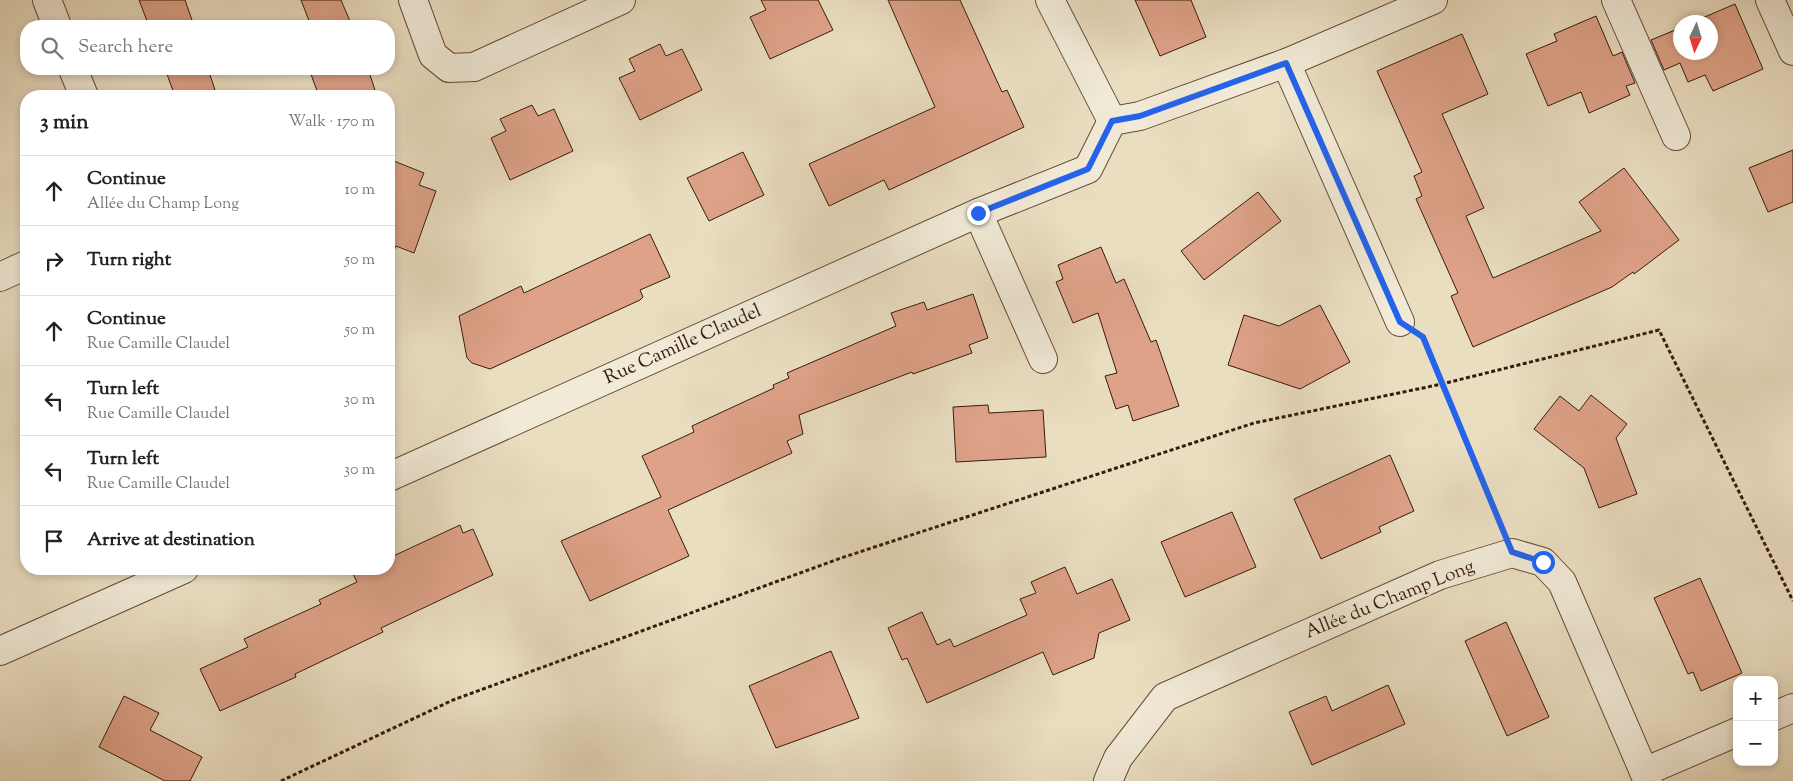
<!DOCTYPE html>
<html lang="en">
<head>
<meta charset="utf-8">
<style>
	:root { --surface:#fff; --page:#f6f6f6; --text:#222; --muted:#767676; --line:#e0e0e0 }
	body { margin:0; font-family:"Sorts Mill Goudy",serif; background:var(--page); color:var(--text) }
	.controls { position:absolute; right:15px; bottom:15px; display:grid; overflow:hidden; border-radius:10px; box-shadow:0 2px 8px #0003 }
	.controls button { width:45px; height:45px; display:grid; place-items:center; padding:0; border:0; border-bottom:1px solid var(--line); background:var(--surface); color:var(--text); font:25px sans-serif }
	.compass { position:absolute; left:1673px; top:15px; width:45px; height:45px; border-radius:50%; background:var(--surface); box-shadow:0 2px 8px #0003; rotate:184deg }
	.stop { position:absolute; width:15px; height:15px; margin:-11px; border:4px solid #2563eb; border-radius:50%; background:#fff }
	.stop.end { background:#2563eb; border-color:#fff; box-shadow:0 1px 5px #0008 }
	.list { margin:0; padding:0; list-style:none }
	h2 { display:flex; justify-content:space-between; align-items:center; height:65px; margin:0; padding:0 20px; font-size:21px }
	h2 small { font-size:16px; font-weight:400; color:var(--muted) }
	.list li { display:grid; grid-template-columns:32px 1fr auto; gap:15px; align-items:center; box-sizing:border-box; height:70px; padding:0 20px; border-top:1px solid var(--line) }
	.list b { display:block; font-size:19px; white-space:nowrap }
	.list p { margin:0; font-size:16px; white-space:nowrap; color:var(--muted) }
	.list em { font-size:16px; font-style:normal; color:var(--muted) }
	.icon { flex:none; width:28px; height:28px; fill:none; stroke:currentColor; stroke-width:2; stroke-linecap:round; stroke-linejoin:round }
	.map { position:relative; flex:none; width:1793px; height:781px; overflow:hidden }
	.search { position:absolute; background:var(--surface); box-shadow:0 2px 8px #0003; left:20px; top:20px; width:375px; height:55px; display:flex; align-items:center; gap:12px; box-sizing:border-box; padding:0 18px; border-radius:20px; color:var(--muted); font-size:19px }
	.panel { position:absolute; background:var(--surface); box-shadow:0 2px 8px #0003; left:20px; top:90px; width:375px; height:485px; border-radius:20px }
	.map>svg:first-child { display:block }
	.building { fill:#dea288; stroke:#371b0c }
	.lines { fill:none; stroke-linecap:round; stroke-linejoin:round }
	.minor-casing { stroke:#644c39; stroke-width:30 }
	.path { stroke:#371b0c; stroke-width:3; stroke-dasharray:4 2.5; stroke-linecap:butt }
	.minor { stroke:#f1ead7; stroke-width:28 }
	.route { stroke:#2563eb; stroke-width:6 }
	.labels { text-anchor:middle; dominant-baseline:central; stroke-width:4.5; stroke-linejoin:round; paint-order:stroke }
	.street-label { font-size:19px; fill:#371b0c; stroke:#f1ead7 }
</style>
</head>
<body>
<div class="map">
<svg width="1793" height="781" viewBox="0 0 1793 781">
	<rect width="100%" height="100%" fill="#eadec1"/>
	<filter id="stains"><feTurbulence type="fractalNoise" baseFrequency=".004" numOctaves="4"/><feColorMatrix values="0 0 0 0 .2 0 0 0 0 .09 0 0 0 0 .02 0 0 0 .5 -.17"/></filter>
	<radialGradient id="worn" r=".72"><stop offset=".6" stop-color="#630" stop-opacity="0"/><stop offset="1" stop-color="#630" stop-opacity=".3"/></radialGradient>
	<g class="building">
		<polygon points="139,0 185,0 194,26 149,26"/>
		<polygon points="301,0 341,0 352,26 311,26"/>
		<polygon points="761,0 818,0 833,30 770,59 750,17 766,10"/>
		<polygon points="888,0 960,0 1002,92 1007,90 1024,127 889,190 884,180 829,206 809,164 935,107"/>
		<polygon points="1135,0 1191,0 1206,37 1160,56"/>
		<polygon points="1735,4 1763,69 1713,91 1705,75 1688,82 1680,63 1664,70 1651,40 1680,28 1680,52 1710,52 1710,22 1693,22"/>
		<polygon points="1596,16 1613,56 1622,52 1635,83 1626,86 1630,95 1589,113 1581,92 1548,106 1526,54 1557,41 1554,34"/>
		<polygon points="1462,34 1488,94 1442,114 1484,208 1466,216 1493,278 1601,231 1579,202 1624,168 1679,240 1634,274 1633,272 1612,287 1473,347 1451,296 1458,293 1416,199 1422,196 1414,176 1422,172 1377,71"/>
		<polygon points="660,44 666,56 682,49 702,90 640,120 619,78 635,71 629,59"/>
		<polygon points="165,69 208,69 217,96 175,96"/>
		<polygon points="309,69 368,69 377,96 319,96"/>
		<polygon points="532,105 538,116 554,109 573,151 510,180 491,138 506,131 500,119"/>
		<polygon points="1793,150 1793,202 1768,212 1749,168"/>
		<polygon points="743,152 764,195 709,221 687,178"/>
		<polygon points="389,159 424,173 419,185 436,191 414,253 396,246 391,258 389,257"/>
		<polygon points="1258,192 1281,221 1204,280 1181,251"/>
		<polygon points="650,234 670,277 640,290 643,297 640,300 490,369 472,363 467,358 459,316 521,286 524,293"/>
		<polygon points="1101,247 1116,283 1124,279 1151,342 1156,340 1179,406 1133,421 1128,405 1116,409 1105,376 1117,373 1098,313 1073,323 1056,282 1063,279 1058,265"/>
		<polygon points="973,294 988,338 969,345 972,353 913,374 912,372 799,415 803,434 787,441 792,453 668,510 689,556 590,601 561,541 661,497 642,456 694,432 692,426 774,388 773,385 789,378 787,373 896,326 891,313 924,302 927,310"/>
		<polygon points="1320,305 1350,362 1300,389 1228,365 1244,315 1279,326"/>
		<polygon points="1591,395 1627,424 1616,438 1637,494 1599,508 1584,468 1534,429 1560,396 1579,411"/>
		<polygon points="988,405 989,413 1043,410 1046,457 956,462 953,407"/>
		<polygon points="1390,455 1414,511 1379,527 1381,532 1321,559 1294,499"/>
		<polygon points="1232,512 1256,567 1185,597 1161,542"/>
		<polygon points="460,525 463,533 473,529 493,575 381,628 383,632 295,674 296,677 220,711 200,669 248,647 244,639 321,604 319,600 357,582 353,574 366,569 389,569 389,558"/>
		<polygon points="1065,567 1077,594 1112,579 1130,620 1099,633 1094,658 1053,675 1043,652 927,703 907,658 902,660 888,628 922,612 937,645 950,639 954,647 1027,615 1020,599 1036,593 1031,582"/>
		<polygon points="1700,578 1742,673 1701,691 1693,672 1688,674 1654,598"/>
		<polygon points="1506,622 1549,717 1507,736 1465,641"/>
		<polygon points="831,651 859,718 776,748 749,686"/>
		<polygon points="1388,685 1405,724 1312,765 1289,712 1326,696 1332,711"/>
		<polygon points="124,696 159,713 150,730 202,757 190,781 165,781 99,747"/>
	</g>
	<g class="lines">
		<g class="minor-casing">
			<g id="minor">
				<polyline points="47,0 57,26"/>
				<polyline points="413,0 433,55 449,68 474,67 621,0"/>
				<polyline points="1050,0 1112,121"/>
				<polyline points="1616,0 1676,136"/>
				<polyline points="1770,0 1793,51"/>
				<polyline points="1286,63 1400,322"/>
				<polyline points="73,69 84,96"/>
				<polyline points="978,213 1043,359"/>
				<polyline points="0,277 26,265"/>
				<polyline points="389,477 978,213 1088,169 1112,121 1140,116 1286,63 1433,0"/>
				<polyline points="0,651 184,569"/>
				<polyline points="1774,716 1793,708"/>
				<polyline points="1644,772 1737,732"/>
				<polyline points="1108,781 1118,758 1165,697 1440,575 1512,553 1543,562 1562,582 1648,781"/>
			</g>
		</g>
		<g class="path">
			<polyline points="1425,343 1500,522"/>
			<polyline points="281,781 453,700 841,558 1254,423 1442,384 1659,330 1793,601"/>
		</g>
		<use href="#minor" class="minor"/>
	</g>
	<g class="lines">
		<polyline class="route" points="978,213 1088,169 1112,121 1140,116 1286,63 1400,322 1423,337 1512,552 1543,562"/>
	</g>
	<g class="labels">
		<g class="street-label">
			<text transform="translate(683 345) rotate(-24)">Rue Camille Claudel</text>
			<text transform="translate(1390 600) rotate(-22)">Allée du Champ Long</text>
		</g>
	</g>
	<rect width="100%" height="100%" filter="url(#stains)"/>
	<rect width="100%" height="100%" fill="url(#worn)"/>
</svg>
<div class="controls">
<button>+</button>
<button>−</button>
</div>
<svg class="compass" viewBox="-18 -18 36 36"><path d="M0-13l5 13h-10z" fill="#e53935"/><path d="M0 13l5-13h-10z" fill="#767676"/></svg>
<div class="stop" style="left:1543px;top:562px"></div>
<div class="stop end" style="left:978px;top:213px"></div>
<div class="search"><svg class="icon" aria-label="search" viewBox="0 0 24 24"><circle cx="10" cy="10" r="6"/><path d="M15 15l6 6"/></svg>Search here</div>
<section class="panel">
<h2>3 min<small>Walk · 170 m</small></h2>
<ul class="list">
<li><svg class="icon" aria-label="ahead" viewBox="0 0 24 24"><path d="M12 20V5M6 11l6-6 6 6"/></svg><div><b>Continue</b><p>Allée du Champ Long</p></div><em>10 m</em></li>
<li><svg class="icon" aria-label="right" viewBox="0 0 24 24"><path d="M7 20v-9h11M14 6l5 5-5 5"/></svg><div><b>Turn right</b></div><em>50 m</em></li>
<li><svg class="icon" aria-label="ahead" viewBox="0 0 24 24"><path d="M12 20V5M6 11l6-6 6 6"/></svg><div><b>Continue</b><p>Rue Camille Claudel</p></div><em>50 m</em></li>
<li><svg class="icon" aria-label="left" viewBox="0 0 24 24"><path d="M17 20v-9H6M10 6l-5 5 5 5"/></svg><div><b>Turn left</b><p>Rue Camille Claudel</p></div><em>30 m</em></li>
<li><svg class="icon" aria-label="left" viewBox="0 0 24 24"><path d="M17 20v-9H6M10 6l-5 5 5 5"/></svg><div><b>Turn left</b><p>Rue Camille Claudel</p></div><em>30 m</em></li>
<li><svg class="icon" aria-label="arrive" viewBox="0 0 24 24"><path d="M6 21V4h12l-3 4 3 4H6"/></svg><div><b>Arrive at destination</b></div></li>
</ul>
</section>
</div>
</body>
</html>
